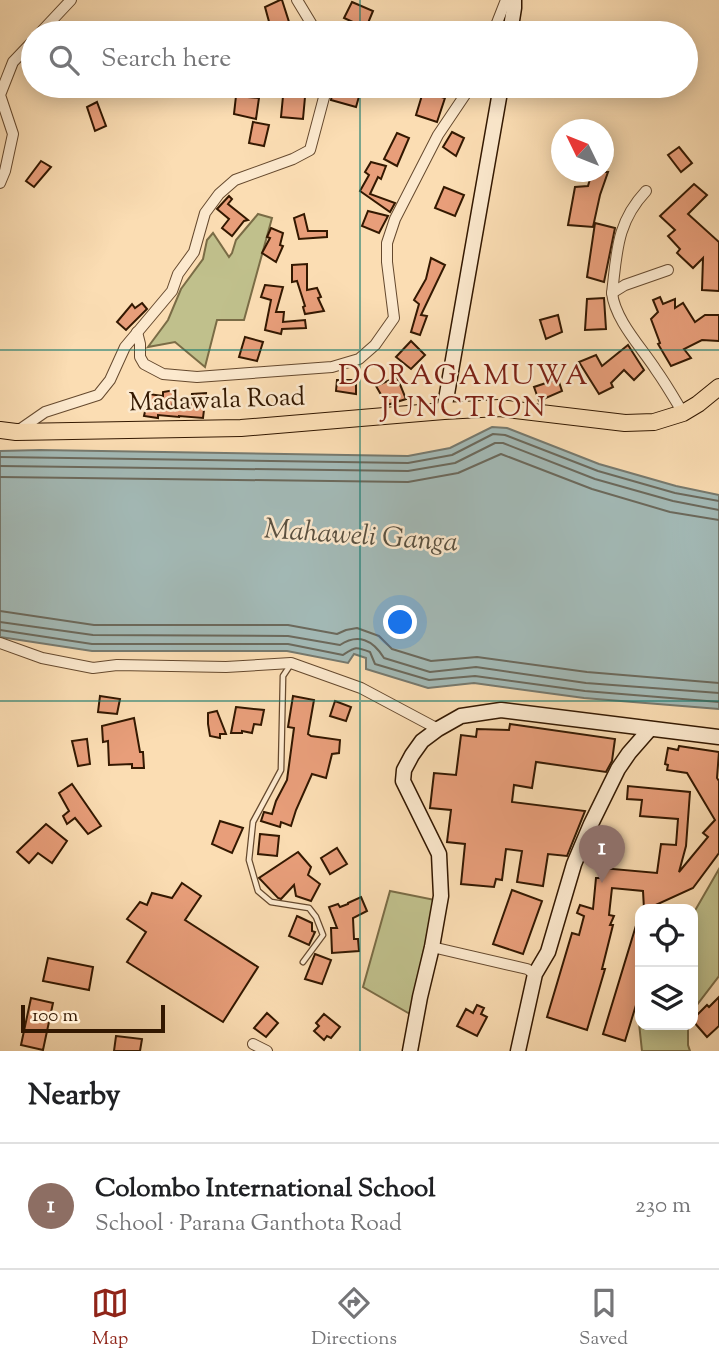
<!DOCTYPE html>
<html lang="en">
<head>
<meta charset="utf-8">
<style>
	:root { --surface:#fff; --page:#f2f2f2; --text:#202124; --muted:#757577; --line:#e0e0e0; --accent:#8f2418 }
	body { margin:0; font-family:"Sorts Mill Goudy",serif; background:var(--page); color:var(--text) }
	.controls { position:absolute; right:21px; bottom:21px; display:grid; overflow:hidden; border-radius:14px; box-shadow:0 4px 18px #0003 }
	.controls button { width:63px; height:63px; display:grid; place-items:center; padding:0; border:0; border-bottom:2px solid var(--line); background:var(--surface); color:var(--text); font:35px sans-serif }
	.compass { position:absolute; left:551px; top:119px; width:63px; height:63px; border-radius:50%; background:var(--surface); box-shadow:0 4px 18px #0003; rotate:313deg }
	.scale { position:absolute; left:21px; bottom:18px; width:144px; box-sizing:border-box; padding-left:7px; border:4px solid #331801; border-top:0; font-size:19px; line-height:24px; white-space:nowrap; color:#331801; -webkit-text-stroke:5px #fce9ce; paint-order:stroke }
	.you { position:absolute; left:401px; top:623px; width:24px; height:24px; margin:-18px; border:5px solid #fff; border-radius:50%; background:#1a73e8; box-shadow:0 0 0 10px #1a73e833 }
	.badge { display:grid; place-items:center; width:46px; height:46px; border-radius:50%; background:var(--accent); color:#fff; font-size:23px; font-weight:700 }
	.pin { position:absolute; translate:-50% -58px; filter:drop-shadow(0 2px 4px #0008) }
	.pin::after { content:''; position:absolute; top:37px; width:24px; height:21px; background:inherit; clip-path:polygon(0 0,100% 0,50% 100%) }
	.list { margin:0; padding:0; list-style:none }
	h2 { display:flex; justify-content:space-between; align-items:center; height:91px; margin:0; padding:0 28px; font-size:30px }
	h2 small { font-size:23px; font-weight:400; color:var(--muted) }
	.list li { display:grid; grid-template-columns:46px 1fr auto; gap:21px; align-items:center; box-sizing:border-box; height:126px; padding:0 28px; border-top:2px solid var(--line) }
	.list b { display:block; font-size:26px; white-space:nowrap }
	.list p { margin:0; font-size:23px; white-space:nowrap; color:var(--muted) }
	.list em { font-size:23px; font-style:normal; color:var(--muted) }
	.icon { flex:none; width:38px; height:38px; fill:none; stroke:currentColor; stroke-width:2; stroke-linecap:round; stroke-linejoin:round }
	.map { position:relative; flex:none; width:719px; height:1051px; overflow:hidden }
	.search { position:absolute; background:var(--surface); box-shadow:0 4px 18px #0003; left:21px; right:21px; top:21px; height:77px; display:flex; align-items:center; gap:18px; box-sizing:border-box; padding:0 24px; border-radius:38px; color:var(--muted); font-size:26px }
	.sheet { height:217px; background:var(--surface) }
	nav { display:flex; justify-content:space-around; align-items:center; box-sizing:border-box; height:98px; border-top:2px solid var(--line); background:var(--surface); font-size:19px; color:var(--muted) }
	nav a { display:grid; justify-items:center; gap:4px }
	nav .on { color:var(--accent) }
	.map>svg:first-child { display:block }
	.green { fill:#c0c08c; stroke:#7a6c46; stroke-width:2 }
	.water { fill:#a3bab7; stroke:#76796e; stroke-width:2 }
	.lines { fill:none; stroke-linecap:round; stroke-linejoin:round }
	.shore { stroke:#6b695c; stroke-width:2 }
	.building { fill:#e89e7a; stroke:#331801; stroke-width:2 }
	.lane-casing { stroke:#65492e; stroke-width:7 }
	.street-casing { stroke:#65492e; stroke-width:12 }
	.secondary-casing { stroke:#331801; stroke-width:17 }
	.primary-casing { stroke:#331801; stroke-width:18 }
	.lane { stroke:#fce9ce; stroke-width:4.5 }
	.street { stroke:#fce9ce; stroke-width:10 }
	.secondary { stroke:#fce9ce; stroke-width:14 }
	.primary { stroke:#fbddb3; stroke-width:16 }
	.grid { fill:none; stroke:#0f766e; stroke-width:2; stroke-opacity:0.55 }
	.labels { text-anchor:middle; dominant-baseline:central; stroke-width:5; stroke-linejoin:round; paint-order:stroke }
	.street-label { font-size:26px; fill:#331801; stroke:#fce9ce }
	.neighbourhood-label { font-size:28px; letter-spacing:2px; fill:#7a1f14; stroke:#fce9ce }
	.water-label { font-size:28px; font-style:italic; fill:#5a5141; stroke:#fce9ce }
</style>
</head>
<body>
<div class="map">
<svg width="719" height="1051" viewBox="0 0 719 1051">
	<rect width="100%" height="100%" fill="#fbddb3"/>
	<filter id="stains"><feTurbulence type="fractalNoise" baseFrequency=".00286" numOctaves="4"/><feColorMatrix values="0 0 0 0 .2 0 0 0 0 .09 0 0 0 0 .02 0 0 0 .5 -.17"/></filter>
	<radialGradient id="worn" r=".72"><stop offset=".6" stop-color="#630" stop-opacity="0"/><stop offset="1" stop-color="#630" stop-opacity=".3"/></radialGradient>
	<g class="green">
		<polygon points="258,214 272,218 244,320 217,320 205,367 175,342 148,347 168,320 181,289 203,259 207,240 213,233 229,257 232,253 236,240"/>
		<polygon points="719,869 719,976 693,1010 693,914"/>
		<polygon points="390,891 435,900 410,1014 363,987"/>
		<polygon points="640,1019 640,1025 688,1025 688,1045 690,1051 642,1051 639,1023"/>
	</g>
	<polygon class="water" points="492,427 507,428 599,464 676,486 719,495 719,709 584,698 474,683 428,688 366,669 366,658 354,654 348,663 287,651 92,651 0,637 0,451 40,450 408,456 450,448"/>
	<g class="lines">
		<g class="shore">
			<polyline points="0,457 408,463 452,455 493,434 505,435 598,471 675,493 719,501"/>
			<polyline points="0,466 408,471 455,463 495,443 503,443 595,479 673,501 719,510"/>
			<polyline points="0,477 408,482 458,473 501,454 592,489 670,512 719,520"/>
			<polyline points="0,611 94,625 288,625 337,634 346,630 357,628 379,636 392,649 431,661 477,657 587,672 719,683"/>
			<path d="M 0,622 L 93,635 L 288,636 L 340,645 C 358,633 373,640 384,658 L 430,672 L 476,667 L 586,683 L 719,693"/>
			<path d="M 0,630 L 92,644 L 288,644 L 343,655 C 355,647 355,646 370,652 L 375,664 L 429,680 L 475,676 L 585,691 L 719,702"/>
		</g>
	</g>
	<g class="building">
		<polygon points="280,0 282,0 289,22 271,29 265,7"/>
		<polygon points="352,2 373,11 366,28 344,18"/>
		<polygon points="284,86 306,86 303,119 281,117"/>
		<polygon points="334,86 360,93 356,107 331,100"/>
		<polygon points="423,92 445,98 437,122 416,115"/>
		<polygon points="236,96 259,98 256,119 234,114"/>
		<polygon points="97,102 106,126 95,131 87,107"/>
		<polygon points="253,122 269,125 264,146 249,143"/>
		<polygon points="452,132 464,138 456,156 443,147"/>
		<polygon points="397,133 409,138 397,166 384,159"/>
		<polygon points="679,147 692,163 681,172 668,155"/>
		<polygon points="41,161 51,167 34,187 26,181"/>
		<polygon points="371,162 386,166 381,179 378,177 370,194 395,203 390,212 360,191 369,175 365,172"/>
		<polygon points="592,172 608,172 600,195 593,227 568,225 575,187 588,186"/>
		<polygon points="694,184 707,195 688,214 719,242 719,291 702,290 703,258 693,268 677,253 680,249 668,236 675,230 660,216"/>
		<polygon points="444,187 464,195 455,216 435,208"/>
		<polygon points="229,196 232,199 228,204 248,220 244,221 232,236 222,228 229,219 217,209"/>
		<polygon points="368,211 388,216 379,233 362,226"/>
		<polygon points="304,214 308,231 327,231 327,237 299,239 294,218"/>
		<polygon points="595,223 615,228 604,282 587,277"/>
		<polygon points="271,228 283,233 280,245 283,246 276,262 262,253 270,238 267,237"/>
		<polygon points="431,258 445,265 421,315 427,316 420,335 411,332 419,304 414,300 426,279"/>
		<polygon points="307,264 307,290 317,288 321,297 318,298 324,311 305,314 303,307 305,306 297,281 292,282 292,265"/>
		<polygon points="265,285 283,287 276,312 284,312 283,322 305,320 306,328 282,329 281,334 265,330 271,300 261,297"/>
		<polygon points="660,297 663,304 675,299 675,308 683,303 695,322 705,315 719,315 719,341 702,340 684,349 691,358 671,366 658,344 660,343 651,319 658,312 653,300"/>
		<polygon points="604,298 606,329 585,330 587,299"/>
		<polygon points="142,303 147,309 126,330 117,322 132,304 135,308"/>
		<polygon points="558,315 562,332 546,339 540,320"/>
		<polygon points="245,337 263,342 257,361 239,357"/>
		<polygon points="411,341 425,355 411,369 396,357"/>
		<polygon points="628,345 644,370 634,380 624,370 611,383 613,387 599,394 579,362 596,355 602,366"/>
		<polygon points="397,377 406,399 387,405 376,386"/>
		<polygon points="558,379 562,391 539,401 534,387"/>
		<polygon points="337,380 356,380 356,394 336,391"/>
		<polygon points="175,390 172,408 190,408 192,394 206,393 203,418 179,416 179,417 158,415 158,418 144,416 149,394 163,396 163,392"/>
		<polygon points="100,696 120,699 117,714 98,712"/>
		<polygon points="293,696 314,700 308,734 311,736 340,740 339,753 332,754 326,778 312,774 296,810 291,826 281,822 280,827 261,821 264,812 272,814 276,801 287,780 294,728 288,727"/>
		<polygon points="335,701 351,707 346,721 330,716"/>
		<polygon points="236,707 264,710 261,725 254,724 252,733 242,731 242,733 231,733"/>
		<polygon points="217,711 226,734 220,734 220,738 210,736 208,724 208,713"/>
		<polygon points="134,718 140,752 143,752 144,768 132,768 132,764 109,765 108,741 103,742 102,726"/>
		<polygon points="510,724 615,739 612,761 606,772 536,762 532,788 514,785 512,802 585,811 567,856 548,854 543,886 517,882 522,851 506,849 502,880 496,879 494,887 461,884 465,844 447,842 451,810 430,808 434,773 456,775 461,735 476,737 477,729 509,730"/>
		<polygon points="87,739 90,764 78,766 72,741"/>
		<polygon points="679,746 719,752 717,778 719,781 719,853 693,888 647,909 644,909 643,891 612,888 609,915 614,916 610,925 613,925 602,969 605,969 587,1030 547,1017 572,933 579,935 584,916 577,913 580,905 593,909 596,878 601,878 602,868 657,873 661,844 676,845 678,819 640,816 642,800 627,799 628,786 690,792 686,846 679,872 708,837 703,833 715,820 687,773 667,770 668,765 665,764 668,748 678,750"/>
		<polygon points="72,784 101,826 88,834 75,818 67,824 63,816 69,811 59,793"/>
		<polygon points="220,821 243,828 232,853 212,844"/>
		<polygon points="46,824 67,841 52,863 38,853 29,863 17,852"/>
		<polygon points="260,834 279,836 277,856 258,854"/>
		<polygon points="337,848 347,864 330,874 321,858"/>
		<polygon points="298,852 311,867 308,875 320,884 311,901 296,896 294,885 281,899 278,898 259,878"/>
		<polygon points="182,883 201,896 185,920 258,967 223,1022 127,962 146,932 127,919 140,902 147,905 152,893 172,898"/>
		<polygon points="512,890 542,901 523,954 493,944"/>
		<polygon points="361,897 367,911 353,918 354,939 358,939 359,951 332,953 331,928 337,928 329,907 338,904 340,907 348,904 348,903"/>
		<polygon points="297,916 312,923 312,931 315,932 309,945 289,936"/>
		<polygon points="638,919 640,919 640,992 625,1041 603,1034"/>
		<polygon points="315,954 331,960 322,984 305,979"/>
		<polygon points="48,958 93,967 89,990 43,981"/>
		<polygon points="719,997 719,1026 707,1037 693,1021 693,1019 707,1005 709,1007"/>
		<polygon points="31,998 53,1003 43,1050 21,1045"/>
		<polygon points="477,1005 484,1008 481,1014 487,1017 477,1036 457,1026 466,1009 473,1013"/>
		<polygon points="267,1013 278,1023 266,1037 254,1028"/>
		<polygon points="324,1014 340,1027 331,1038 327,1036 324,1040 314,1031 319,1026 316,1023"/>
		<polygon points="116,1036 142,1039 140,1051 114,1051"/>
	</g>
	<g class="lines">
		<g class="lane-casing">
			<polyline id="lane" points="291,664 283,676 281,770 253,822 249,860 258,891 271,902 309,908 316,917 323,935 303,962"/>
		</g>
		<g class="street-casing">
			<g id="street">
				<polyline points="297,0 317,33"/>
				<polyline points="40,33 71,0"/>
				<polyline points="493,33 506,0"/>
				<polyline points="0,183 5,171 13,134 0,95 13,62 33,41"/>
				<path d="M 646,191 C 616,223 617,253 612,293 C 615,320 642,348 656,370 C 666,384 674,398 683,413"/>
				<polyline points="612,293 625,285 668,270"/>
				<polyline points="137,332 140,344 140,357 144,364 163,374 197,377 332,367 359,359 375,345 394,318 387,262 387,243 395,219 438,135 471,86"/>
				<polyline points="19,430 45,412 98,395 110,380 125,347 172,291 178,274 194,252 205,213 219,194 235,180 293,159 310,150 327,86"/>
				<polyline points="0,643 42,658 93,668 117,665 226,667 291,663 361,688 438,729"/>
				<polyline points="432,947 527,969 535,974"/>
				<polyline points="253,1044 267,1051"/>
			</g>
		</g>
		<g class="secondary-casing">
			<g id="secondary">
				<polyline points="510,33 514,8 514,0"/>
				<polyline points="444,411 501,86"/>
				<polyline points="410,1051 420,997 432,947 441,896 439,854 403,781 404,770 412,755 422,741 438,729 461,716 501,710 719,737"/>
				<polyline points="518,1051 535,974 548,952 574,864 591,824 618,769 629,753 650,729"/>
			</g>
		</g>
		<g class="primary-casing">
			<polyline id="primary" points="0,430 16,432 241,428 444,411 499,408 625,423 654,422 683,413 698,404 719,387"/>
		</g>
		<use href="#lane" class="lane"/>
		<use href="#street" class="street"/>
		<use href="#secondary" class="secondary"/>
		<use href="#primary" class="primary"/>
	</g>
	<path class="grid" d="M 360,0 L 360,33M 360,86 L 360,1051M 0,350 L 719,350M 0,701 L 719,701"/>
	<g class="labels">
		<g class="street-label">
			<text transform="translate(217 401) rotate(-2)">Madawala Road</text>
		</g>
		<g class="neighbourhood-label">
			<text x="464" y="377">DORAGAMUWA<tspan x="464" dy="32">JUNCTION</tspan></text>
		</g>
		<g class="water-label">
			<text transform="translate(361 537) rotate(4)">Mahaweli Ganga</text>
		</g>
	</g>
	<rect width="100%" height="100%" filter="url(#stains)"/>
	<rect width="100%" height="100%" fill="url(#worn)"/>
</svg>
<div class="controls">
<button><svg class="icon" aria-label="locate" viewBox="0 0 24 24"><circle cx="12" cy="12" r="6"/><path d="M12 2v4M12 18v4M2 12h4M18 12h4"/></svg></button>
<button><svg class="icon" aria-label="layers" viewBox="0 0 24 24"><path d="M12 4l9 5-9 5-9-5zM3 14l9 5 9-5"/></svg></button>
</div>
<svg class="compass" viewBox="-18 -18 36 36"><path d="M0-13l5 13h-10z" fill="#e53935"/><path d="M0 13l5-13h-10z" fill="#757577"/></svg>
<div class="scale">100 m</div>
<div class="you"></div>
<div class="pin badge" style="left:602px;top:883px;background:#8d6e63">1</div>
<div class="search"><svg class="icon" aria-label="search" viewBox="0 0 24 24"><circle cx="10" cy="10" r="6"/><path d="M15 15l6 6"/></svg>Search here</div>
</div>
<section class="sheet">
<h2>Nearby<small></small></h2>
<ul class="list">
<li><span class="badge" style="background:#8d6e63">1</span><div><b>Colombo International School</b><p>School · Parana Ganthota Road</p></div><em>230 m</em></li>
</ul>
</section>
<nav>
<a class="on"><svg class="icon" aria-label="map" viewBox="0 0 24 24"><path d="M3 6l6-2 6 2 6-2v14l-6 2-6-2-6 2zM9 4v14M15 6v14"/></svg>Map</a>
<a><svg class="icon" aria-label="directions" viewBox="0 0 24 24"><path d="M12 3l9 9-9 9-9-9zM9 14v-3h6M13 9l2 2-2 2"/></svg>Directions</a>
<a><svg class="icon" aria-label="saved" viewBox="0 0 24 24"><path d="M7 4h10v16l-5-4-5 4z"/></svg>Saved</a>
</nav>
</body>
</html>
